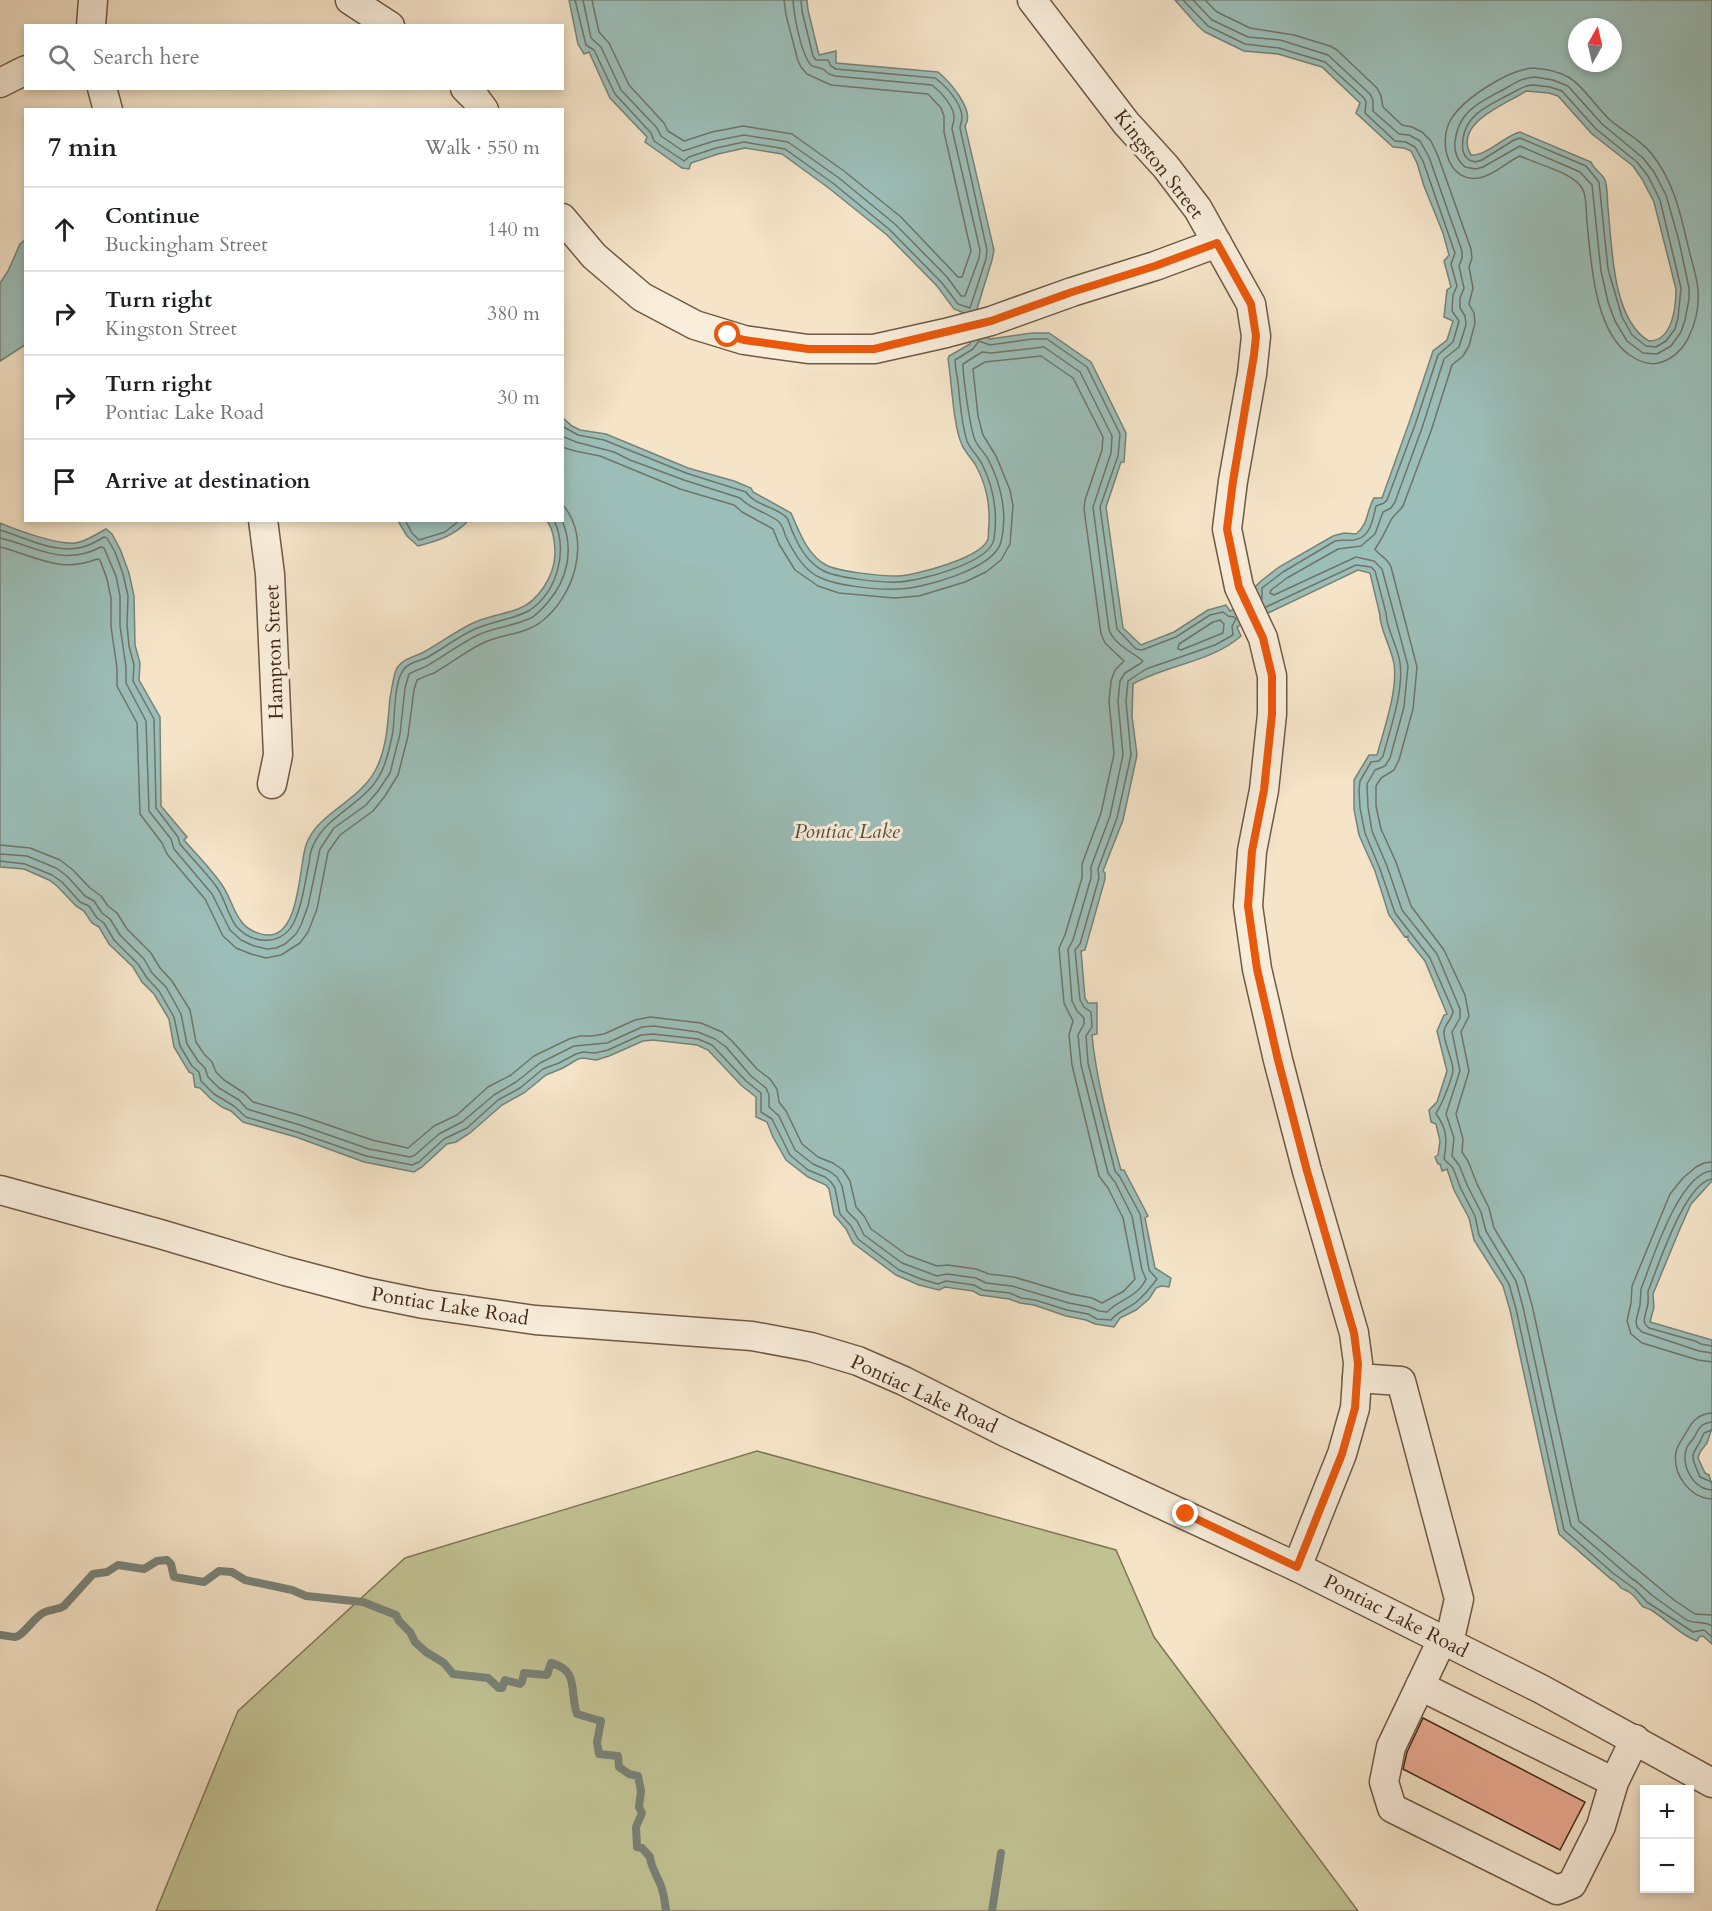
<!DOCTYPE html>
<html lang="en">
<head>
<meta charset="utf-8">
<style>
	:root { --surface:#fff; --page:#f6f6f6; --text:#202124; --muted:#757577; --line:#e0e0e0 }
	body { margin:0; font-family:Cardo,serif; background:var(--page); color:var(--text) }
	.controls { position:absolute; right:18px; bottom:18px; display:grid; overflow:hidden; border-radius:0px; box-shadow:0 3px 9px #0003 }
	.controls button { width:54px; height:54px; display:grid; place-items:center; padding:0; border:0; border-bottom:2px solid var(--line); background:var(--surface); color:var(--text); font:30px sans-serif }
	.compass { position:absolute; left:1568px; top:18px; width:54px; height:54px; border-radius:50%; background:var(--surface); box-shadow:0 3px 9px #0003; rotate:8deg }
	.stop { position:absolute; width:18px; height:18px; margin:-14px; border:4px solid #ea580c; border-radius:50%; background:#fff }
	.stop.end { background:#ea580c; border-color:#fff; box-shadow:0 2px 6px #0008 }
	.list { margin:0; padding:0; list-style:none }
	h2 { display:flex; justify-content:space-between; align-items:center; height:78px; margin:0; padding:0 24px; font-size:26px }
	h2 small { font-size:20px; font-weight:400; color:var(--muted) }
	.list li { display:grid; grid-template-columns:39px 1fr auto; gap:18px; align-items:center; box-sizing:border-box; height:84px; padding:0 24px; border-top:2px solid var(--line) }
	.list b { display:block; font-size:22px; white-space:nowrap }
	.list p { margin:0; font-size:20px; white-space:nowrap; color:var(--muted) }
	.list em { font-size:20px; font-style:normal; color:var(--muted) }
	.icon { flex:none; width:33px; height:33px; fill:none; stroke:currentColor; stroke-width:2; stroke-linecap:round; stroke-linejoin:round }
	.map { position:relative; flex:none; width:1712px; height:1911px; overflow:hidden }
	.search { position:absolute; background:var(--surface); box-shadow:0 3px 9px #0003; left:24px; top:24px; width:540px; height:66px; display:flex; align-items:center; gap:15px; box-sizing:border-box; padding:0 21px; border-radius:0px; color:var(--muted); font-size:22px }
	.panel { position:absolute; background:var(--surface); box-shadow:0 3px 9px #0003; left:24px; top:108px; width:540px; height:414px; border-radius:0px }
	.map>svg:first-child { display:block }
	.green { fill:#c1c293; stroke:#827655; stroke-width:1.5 }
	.water { fill:#9cbeb8; stroke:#788278; stroke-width:1.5; fill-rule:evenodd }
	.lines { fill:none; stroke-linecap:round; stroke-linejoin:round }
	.shore { stroke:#707468; stroke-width:1.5 }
	.stream { stroke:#788278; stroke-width:8 }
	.building { fill:#ebab93; stroke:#432917; stroke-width:1.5 }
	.minor-casing { stroke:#705843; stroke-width:31 }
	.minor { stroke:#f8eddb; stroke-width:28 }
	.route { stroke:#ea580c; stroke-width:8 }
	.labels { text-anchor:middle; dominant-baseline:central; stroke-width:6; stroke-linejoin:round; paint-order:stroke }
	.street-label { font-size:20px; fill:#432917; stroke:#f8eddb }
	.water-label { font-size:21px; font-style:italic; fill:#594e3f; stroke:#f8eddb }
</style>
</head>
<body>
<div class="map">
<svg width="1712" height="1911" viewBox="0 0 1712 1911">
	<rect width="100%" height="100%" fill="#f5e4c8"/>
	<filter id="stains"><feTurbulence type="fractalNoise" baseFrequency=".00333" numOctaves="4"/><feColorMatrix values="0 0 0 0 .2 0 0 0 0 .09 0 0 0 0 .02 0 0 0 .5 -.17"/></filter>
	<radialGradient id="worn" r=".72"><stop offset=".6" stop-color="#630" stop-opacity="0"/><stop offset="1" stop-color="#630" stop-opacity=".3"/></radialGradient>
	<polygon class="green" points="757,1451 1116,1550 1154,1637 1358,1911 156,1911 238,1711 405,1558"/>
	<g class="water">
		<path d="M 569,0 L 807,0 L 808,10 L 819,55 L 836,51 L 836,63 L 938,72 C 949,81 976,111 965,126 L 994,250 L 992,260 L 976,312 L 983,335 L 990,339 L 1032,333 L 1049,333 L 1091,362 L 1126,433 L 1124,462 L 1121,462 L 1106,507 L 1123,628 L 1141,645 L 1174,632 L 1208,610 L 1226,605 L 1230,611 L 1256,598 L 1255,587 L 1261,581 L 1279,567 L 1333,536 L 1344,533 L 1356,534 C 1369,524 1366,511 1374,498 L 1382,498 L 1409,423 L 1433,351 L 1447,340 L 1453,321 L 1444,317 L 1447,290 L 1451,287 L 1444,261 L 1449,255 L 1443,233 L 1424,186 L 1417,163 L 1411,151 L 1404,148 L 1393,147 L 1356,113 L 1360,103 L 1322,67 L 1278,54 L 1244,51 L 1205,32 L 1197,25 L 1175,0 L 1712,0 L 1712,1181 L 1691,1204 L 1679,1231 L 1653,1294 L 1654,1307 L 1650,1322 L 1712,1340 L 1712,1428 L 1707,1443 L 1700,1452 L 1698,1458 L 1705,1473 L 1709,1475 L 1712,1485 L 1712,1644 L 1703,1636 L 1699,1637 L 1697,1641 C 1680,1635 1666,1619 1651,1610 C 1648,1608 1644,1608 1642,1606 C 1638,1601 1635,1596 1629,1592 C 1626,1590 1624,1590 1621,1588 C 1617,1584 1616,1581 1611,1579 L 1559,1534 L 1510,1310 L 1503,1286 L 1474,1240 L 1469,1218 L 1454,1190 L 1447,1169 L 1442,1171 L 1440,1164 L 1438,1164 L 1435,1157 L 1438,1155 L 1440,1141 L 1436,1124 L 1431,1122 L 1429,1110 L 1437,1102 L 1447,1071 L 1437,1031 L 1444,1015 L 1447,1014 L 1425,961 L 1408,940 L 1408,936 L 1405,937 L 1389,915 L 1375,871 L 1359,835 L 1354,809 L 1354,780 L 1369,755 L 1377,755 C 1384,729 1398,690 1394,664 C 1392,650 1379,626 1380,615 L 1370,573 L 1358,570 L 1266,614 L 1263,613 L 1237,627 L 1241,636 C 1212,662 1166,665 1133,684 L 1132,716 L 1137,755 L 1123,820 L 1103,871 L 1105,873 L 1105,879 L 1085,950 L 1081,951 L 1085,998 L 1088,1003 L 1097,1003 L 1097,1034 L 1092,1035 C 1096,1079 1109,1128 1121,1170 L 1124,1170 L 1148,1216 L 1145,1218 L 1155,1268 L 1171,1278 L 1169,1287 L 1161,1286 L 1156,1288 L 1149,1299 L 1136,1310 L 1120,1318 L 1114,1327 L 1095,1324 L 1086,1320 L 1066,1316 L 1034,1305 L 1020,1303 L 1009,1299 L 980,1295 L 973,1291 L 945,1287 L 939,1290 L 919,1285 L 896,1275 L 853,1243 L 846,1229 L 834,1215 L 829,1189 L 826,1185 L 808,1177 L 786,1160 L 773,1137 L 767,1122 L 756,1117 L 756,1097 L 742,1086 L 708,1050 L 697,1045 L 653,1040 L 643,1041 L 609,1056 L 596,1060 L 583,1058 L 578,1059 L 563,1068 L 546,1075 L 524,1093 L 502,1105 L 470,1133 L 456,1142 L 447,1144 L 422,1167 L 414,1172 L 364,1162 L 296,1137 L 243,1122 L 231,1111 L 222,1107 L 211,1099 L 200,1088 L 195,1087 L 193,1074 L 189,1072 L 174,1047 L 169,1019 L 154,994 L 142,982 L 133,967 L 109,944 L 99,927 L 92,923 L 84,911 L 76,906 L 57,886 L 49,880 L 24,869 L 0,867 L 0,523 C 16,530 58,545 75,543 C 86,542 96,534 106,529 L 112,534 L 120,549 L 129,573 L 134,596 L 135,645 L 140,663 L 139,680 L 160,717 L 161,806 L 187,837 L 184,840 C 197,855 211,869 222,885 C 230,896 233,911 241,921 C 246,929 259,935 268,935 C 300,936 299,866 306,845 C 318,811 362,802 378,765 C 387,745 388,720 390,698 C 392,689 393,676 397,668 C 403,658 415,657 424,652 C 440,643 455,632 471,624 C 486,616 502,615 518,609 C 538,602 554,576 555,555 C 555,543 554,530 547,521 L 562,520 L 563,418 L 572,426 L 580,430 L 606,434 L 688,468 L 734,481 L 751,488 L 753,492 L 791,513 C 799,531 807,555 826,565 C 839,572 882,576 898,576 C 916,575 982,558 988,539 C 989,535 988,529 989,525 C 990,502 986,484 975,464 C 971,458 965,452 962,445 C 953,425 952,383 948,359 L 949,356 L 970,344 L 971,339 L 964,313 L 954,309 L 937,286 L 887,235 L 830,189 L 782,154 L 745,148 L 718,154 L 691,163 L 689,169 L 682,168 L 645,142 L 647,137 L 610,98 L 589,52 L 584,54 L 578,44 ZM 1577,27 L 1613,27 L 1613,63 L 1577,63 ZM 1526,91 L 1549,93 L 1558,96 L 1592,134 L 1633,166 L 1642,179 L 1654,202 L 1676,289 C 1676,306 1673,341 1649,341 C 1612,320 1612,246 1608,208 C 1607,200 1608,188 1605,180 C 1603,174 1594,170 1591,162 L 1520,132 C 1504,136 1487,156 1471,155 C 1452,123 1507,104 1526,91 Z"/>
		<polygon points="25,240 25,345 0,361 0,283 8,271 20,244"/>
		<path d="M 398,521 L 468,521 C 454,536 437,541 418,546 L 407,536 Z"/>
	</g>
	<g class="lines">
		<g class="shore">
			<path d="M 575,0 L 586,45 L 594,50 L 615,94 L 651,133 L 654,141 L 684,161 L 689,157 L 716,148 L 744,142 L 785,149 L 834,184 L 890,230 L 942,283 L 958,304 L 970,308 L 986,259 L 987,250 L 960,128 C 960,125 962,122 962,118 C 962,103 946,86 935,78 L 836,69 L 831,66 L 828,60 L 816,60 L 813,56 L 802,11 L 801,0"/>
			<path d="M 583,0 L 591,38 L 601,47 L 621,90 L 657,128 L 661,136 L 683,151 L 714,141 L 744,135 L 788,142 L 839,178 L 896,225 L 947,277 L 961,296 L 965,296 L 979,258 L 980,250 L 952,129 C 952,126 954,122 954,119 C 955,107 941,92 932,85 L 835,76 L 829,74 L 823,69 L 812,66 C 801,56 794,15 793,0"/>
			<polyline points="592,0 599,32 609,43 629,85 664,123 668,131 684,141 712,132 743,126 792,134 844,171 901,217 958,277 962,277 971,251 944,132 944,116 941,108 928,94 831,85 807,74 801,67 798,61 786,15 784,0"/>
			<path d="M 1183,0 L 1208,26 L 1245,44 L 1279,48 L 1325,62 L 1364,98 L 1366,102 L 1365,113 L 1395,141 L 1406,142 L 1415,147 L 1423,161 L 1455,253 L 1451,264 L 1457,286 L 1453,295 L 1452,311 L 1459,321 L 1453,342 L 1438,355 L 1415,425 L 1387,500 L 1384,503 L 1376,506 C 1373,518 1371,538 1354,540 C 1348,540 1342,540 1335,541 L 1283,572 L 1262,588 L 1262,599"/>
			<path d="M 1193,0 L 1212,20 L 1248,37 L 1280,40 L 1328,55 L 1370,94 L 1373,100 L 1373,111 L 1399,134 L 1409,135 L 1420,141 L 1429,157 L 1462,251 L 1462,258 L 1459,266 L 1464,288 L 1460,298 L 1460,308 L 1465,316 L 1466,325 L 1459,347 L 1444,359 L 1422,428 L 1395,502 L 1391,508 L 1383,512 L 1375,534 L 1361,546 L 1338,549 L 1287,578 L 1271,590 L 1270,593 L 1274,595 L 1356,557 L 1374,561 L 1382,569 L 1408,666 L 1404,707 L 1390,758 L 1385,766 L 1375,770 L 1367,784 L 1368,807 L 1372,831 L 1387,866 L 1402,910 L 1437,954 L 1460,1009 L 1460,1018 L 1452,1032 L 1460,1071 L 1446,1114 L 1454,1138 L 1452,1156 L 1459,1165 L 1468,1187 L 1481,1212 L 1486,1231 L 1516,1281 L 1523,1307 L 1571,1526 L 1631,1578 C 1640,1583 1645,1590 1653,1596 C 1664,1604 1674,1611 1685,1619 C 1694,1625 1703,1620 1712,1626"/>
			<path d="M 1205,0 L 1217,12 L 1250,28 L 1294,35 L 1330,46 L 1337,50 L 1377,88 L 1381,96 L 1383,107 L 1402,125 L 1412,127 L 1422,132 L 1431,141 L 1438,156 L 1471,249 L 1472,258 L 1469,267 L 1473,288 L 1469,304 L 1474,313 L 1475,323 L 1469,346 L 1463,356 L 1452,365 L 1431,431 L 1403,506 C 1399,512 1392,516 1390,522 C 1385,532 1382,539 1375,549 C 1378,555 1387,557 1391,567 L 1417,667 L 1413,709 L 1399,760 L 1394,770 L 1381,778 L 1376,786 L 1376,806 L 1381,829 L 1396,862 L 1411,906 L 1444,950 L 1465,995 L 1469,1016 L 1461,1032 L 1469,1071 L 1456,1114 L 1463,1139 L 1462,1152 L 1468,1161 L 1477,1184 L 1489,1208 L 1494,1228 L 1524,1277 L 1532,1305 L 1579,1521 L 1674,1600 L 1695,1614 L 1712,1615"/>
			<path d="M 1533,68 C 1579,71 1580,90 1609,119 C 1622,131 1640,139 1651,153 C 1676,184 1681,218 1690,254 C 1693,266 1697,277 1698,290 C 1699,304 1696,321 1690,334 C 1685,347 1674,358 1662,362 C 1651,366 1640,362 1631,356 C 1594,332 1591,261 1587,222 C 1586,213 1587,198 1583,190 C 1576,173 1536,164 1520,156 C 1506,162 1495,175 1479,178 C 1449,183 1438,144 1450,121 C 1462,99 1508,70 1533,68 Z"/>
			<path d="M 1535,77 L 1553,80 L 1568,86 L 1602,124 L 1643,158 L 1654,172 L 1666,195 L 1679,241 L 1689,288 L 1689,299 L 1685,320 L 1681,332 L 1671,346 L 1657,354 L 1643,353 L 1627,341 L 1615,321 L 1608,302 L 1601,271 L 1592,185 L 1580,172 L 1520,146 L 1483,167 L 1476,169 L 1465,167 C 1457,160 1454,152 1455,142 C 1458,109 1483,101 1508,87 C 1518,81 1523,78 1535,77 Z"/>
			<path d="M 1533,85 L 1550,87 L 1562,91 L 1596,129 L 1637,162 L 1648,176 L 1660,200 L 1681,288 L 1678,318 L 1675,329 L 1666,341 L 1656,347 L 1646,346 L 1632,335 L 1622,317 L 1608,269 L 1599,182 L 1586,166 L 1520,138 L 1514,140 L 1482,160 L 1475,162 L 1469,160 C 1462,154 1462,148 1463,139 C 1466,113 1492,104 1512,93 C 1520,89 1524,85 1533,85 Z"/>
			<polyline points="405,520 412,533 419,540 445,532 460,520"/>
			<path d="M 0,530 C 24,537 52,553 78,548 C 87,547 96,542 104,537 L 107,538 L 115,552 L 123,574 L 128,596 L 127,625 L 129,646 L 134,665 L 133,681 L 154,719 L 156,808 L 178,837 L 180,844 C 192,859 207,873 218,889 C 225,900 228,915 236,926 C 253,946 284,946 295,920 C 303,902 305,882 309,863 C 310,858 310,851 313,846 C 327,812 370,804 384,766 C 388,755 391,742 393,731 C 395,714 394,681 404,669 C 409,662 421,661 428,657 C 444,648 459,636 475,629 C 492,621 516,619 530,610 C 558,591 568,550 554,520"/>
			<path d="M 0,538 C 38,547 62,567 101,547 L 104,548 L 116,576 L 120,596 L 120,626 L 126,667 L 126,683 L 146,721 L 149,811 L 171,839 L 174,849 L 212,894 L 230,930 L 241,940 L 254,946 L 267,949 L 276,948 L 285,944 L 296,934 L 301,925 L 308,906 L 320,849 L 334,828 L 366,805 L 378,791 L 390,773 L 400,734 L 405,688 L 409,674 C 416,670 424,668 430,664 C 446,655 461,643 478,635 C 495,627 514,626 531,618 C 538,614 543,608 548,602 C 568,579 574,549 562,520"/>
			<path d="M 0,547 C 35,556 60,574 97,559 L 100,560 L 107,579 L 111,598 L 111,627 L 117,668 L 117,686 L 137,723 L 140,814 L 162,843 L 167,854 L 205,899 L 223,936 L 236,948 L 251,954 L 266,958 L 281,955 L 300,943 L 308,932 L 317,909 L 328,852 L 340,835 L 373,811 L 385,796 L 398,775 L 408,736 L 414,690 L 417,680 C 423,677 429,675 434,673 C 450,664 465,652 481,644 C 500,634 524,635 541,622 C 574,597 593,539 562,504"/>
			<path d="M 1266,607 L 1356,565 L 1371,567 L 1375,571 L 1386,613 C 1386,628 1398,647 1400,663 C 1404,690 1390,730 1383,756 L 1379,761 L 1371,762 L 1360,781 L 1359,790 L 1360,808 L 1365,833 L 1380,869 L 1395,913 L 1430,958 L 1453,1011 C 1453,1019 1444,1024 1444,1032 C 1444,1044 1452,1057 1453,1069 C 1453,1078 1441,1106 1436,1113 C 1437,1116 1440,1119 1441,1122 C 1448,1132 1446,1148 1444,1159 L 1453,1168 L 1461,1189 L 1475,1216 L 1479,1235 L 1509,1284 L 1516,1309 L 1564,1530 L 1614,1574 L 1635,1589 L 1647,1602 L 1693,1632 L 1704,1630 L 1712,1637"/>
			<polygon points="1220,620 1224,624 1223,633 1181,650 1178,649 1179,644 1213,622"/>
			<polyline points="0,845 30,848 60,860 73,870 90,888 101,896 108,906 117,913 127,929 151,953 160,968 172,981 190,1010 196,1042 204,1054 212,1062 216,1072 224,1080 244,1093 253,1102 302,1116 372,1140 408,1148 434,1126 457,1115 488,1087 511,1075 534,1056 569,1039 580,1036 592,1036 604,1034 635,1020 650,1017 701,1023 722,1032 732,1041 757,1069 770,1079 777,1089 779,1102 786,1111 802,1144 818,1157 833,1163 843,1170 850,1181 856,1207 864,1216 871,1229 907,1255 937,1266 948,1265 976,1269 989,1274 1014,1277 1071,1294 1092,1298 1102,1303 1124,1291 1135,1279 1123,1218 1108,1188 1099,1176 1072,1065 1069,1035 1073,1021 1064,1003 1059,948 1065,935 1082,878 1082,864 1101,813 1114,754 1109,701 1111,681 1115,670 1124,661 1105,643 1101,634 1084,509 1085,500 1102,450 1103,437 1073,378 1041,356 985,362 973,369 978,416 983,435 996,456 1010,490 1013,506 1010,544 1001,560 986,572 965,582 919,596 894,598 839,593 818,586 795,570 779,544 773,529 742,512 734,505 680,489 600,456 575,451 562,447"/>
			<path d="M 0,854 L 27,856 L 56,868 L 67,876 L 85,896 L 94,901 L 102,913 L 110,919 L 120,935 L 144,959 L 152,973 L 166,987 L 181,1014 L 187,1044 L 198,1061 L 205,1068 L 208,1077 L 219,1088 L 239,1100 L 247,1109 L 300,1125 L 369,1149 L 410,1157 L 415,1155 L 439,1134 L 462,1122 L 494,1095 L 516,1082 L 540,1063 L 574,1046 L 607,1043 L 642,1027 L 654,1026 L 698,1032 L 715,1039 L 726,1047 L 751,1076 L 766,1088 L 769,1095 L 769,1107 L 779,1116 L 795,1150 L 813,1164 L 829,1171 L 837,1177 L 842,1186 L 847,1211 L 857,1221 L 864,1235 L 902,1263 L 937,1276 L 947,1274 L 976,1278 L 986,1283 L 1012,1286 L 1069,1303 L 1090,1307 L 1099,1311 L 1107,1312 C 1120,1299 1138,1297 1146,1279 L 1142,1270 L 1132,1216 L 1115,1182 L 1108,1173 L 1081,1065 L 1078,1035 L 1084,1024 L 1084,1018 L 1077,1011 L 1072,1001 L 1068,949 L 1073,940 L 1091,878 L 1091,867 L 1110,816 L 1123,755 L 1118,701 L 1120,681 L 1125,673 L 1141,663 L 1143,661 C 1132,652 1115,645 1109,630 L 1093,507 L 1111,453 L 1112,436 L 1080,372 L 1044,347 L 991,353 L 982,352 L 963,364 C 963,376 970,429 975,440 C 978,447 984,452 988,459 C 1001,484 1008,514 1001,542 C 994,569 922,589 897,589 C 878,590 838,586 821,578 C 804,571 794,553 786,537 C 784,532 783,525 778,521 C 766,512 750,509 740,498 L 684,480 L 630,460 L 614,452 L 576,442 L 562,436"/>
			<path d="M 0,861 L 25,864 L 52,875 L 62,882 L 80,902 L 89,906 L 97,918 L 104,923 L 114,940 L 138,964 L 147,978 L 159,991 L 174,1017 L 180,1046 L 192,1066 L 199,1072 L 201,1081 L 214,1094 L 234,1106 L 246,1117 L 297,1132 L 366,1156 L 412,1165 L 419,1162 L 444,1139 L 467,1128 L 498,1100 L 520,1088 L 543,1069 L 559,1063 L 576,1054 L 583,1052 L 595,1053 L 608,1050 L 641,1035 L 653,1034 L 698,1039 L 712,1045 L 746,1081 L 761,1093 L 761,1112 L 772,1119 L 790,1155 L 808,1170 L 825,1177 L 831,1182 L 835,1188 L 840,1214 L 851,1226 L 858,1239 L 899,1270 L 921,1279 L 938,1284 L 946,1281 L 974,1285 L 983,1290 L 1010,1293 L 1021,1298 L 1035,1300 L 1067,1310 L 1088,1314 L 1097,1319 L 1111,1320 C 1118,1311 1126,1310 1135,1303 C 1144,1296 1151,1287 1157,1279 L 1149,1270 L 1140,1214 L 1120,1177 L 1115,1171 L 1088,1063 L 1086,1036 L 1092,1027 L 1091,1012 L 1084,1007 L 1080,1000 L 1075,950 L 1080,944 L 1099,878 L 1098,869 L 1117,818 L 1131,755 L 1126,701 L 1128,681 L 1146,669 L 1215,645 L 1233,635 L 1232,626 L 1236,619 L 1234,617 L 1228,616 L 1223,612 L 1210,615 L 1176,637 L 1142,650 L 1136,649 L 1117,629 L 1100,507 L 1118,456 L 1120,434 L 1087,367 L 1047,339 L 1032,339 L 990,345 L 979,341 L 973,349 L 955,360 C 955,367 957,375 958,382 C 960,401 961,422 967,441 C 970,449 978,456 982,464 C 994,488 998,512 994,539 C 990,563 920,581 898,582 C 881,583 836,578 822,570 C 809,563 800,549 794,535 C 791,530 790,523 787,518 C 779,508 754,505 746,492 L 686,473 L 604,440 L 578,435 L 562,426"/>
			<polyline points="1712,1162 1704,1163 1696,1167 1683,1178 1670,1194 1632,1286 1631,1303 1627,1321 1631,1334 1642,1343 1698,1360 1712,1362"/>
			<path d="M 1712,1171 C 1679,1173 1652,1261 1641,1289 L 1640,1305 L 1636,1321 L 1637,1327 L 1642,1332 L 1699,1351 L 1712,1353"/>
			<path d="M 1712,1179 C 1685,1182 1658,1267 1648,1291 C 1648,1297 1649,1303 1647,1308 C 1645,1317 1641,1322 1649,1328 L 1695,1341 L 1701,1344 L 1712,1346"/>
			<path d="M 1712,1413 C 1699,1414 1693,1420 1687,1431 C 1683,1439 1678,1443 1676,1452 C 1672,1474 1690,1498 1712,1499"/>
			<path d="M 1712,1422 C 1702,1423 1699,1427 1695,1436 C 1693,1440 1689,1443 1687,1447 C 1680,1465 1693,1489 1712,1490"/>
			<path d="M 1712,1430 L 1704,1433 C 1694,1458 1687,1448 1700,1477 L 1712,1482"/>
		</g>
		<g class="stream">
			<path d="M 0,1635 C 4,1635 10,1637 15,1637 C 24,1636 34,1616 45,1612 C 51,1609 58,1610 64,1606 L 93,1574 L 107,1572 L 118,1565 L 144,1569 L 157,1561 L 167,1560 L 171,1564 L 174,1577 L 204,1582 L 219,1571 L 232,1572 L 245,1580 L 292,1590 L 306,1596 L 363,1602 L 396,1615 L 399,1621 L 410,1632 L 415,1642 L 426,1652 L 444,1663 L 453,1674 L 488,1678 L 499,1688 L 502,1688 L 505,1680 L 520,1684 L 522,1682 L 524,1673 L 547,1675 L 551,1663 C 580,1670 569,1692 577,1714 L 601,1721 L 597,1742 L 599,1754 L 618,1756 L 619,1767 L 629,1774 L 638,1776 L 641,1791 L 639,1807 L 642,1813 L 636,1827 L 637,1847 L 642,1848 L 650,1857 C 651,1868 657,1875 661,1886 C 664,1894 665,1903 666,1911"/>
			<polyline points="992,1911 1001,1853"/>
		</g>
	</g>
	<polygon class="building" points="1423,1718 1585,1802 1560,1850 1403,1769 1407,1752"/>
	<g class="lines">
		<g class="minor-casing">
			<g id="minor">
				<polyline points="350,0 390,26"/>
				<polyline points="1032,0 1126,123 1166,167 1198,209 1251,304 1256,336 1252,374 1233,481 1227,529 1239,587 1263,638 1272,676 1272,714 1264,790 1252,851 1248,906 1257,969 1278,1060 1307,1171 1354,1333 1358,1363 1355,1408 1342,1454 1297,1567"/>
				<polyline points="91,26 93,0"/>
				<polyline points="0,83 26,70"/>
				<polyline points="102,88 108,110"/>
				<polyline points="465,88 476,99 484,110"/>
				<polyline points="562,218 594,256 642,297 695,325 744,340 808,349 874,349 946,333 991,321 1072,292 1155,266 1217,243"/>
				<polyline points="263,520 270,574 278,755 272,784"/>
				<polyline points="0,1190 160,1234 285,1271 365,1292 424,1304 535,1320 752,1336 811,1347 858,1361 904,1381 1005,1432 1297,1567 1541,1689 1712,1783"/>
				<polyline points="1357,1378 1401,1381 1459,1599 1449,1643"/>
				<polyline points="1442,1640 1391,1747 1384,1782 1392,1808 1557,1890 1572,1884 1601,1826 1614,1782 1635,1739"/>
				<polyline points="1420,1686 1614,1782"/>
			</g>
		</g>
		<use href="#minor" class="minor"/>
	</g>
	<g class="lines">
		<polyline class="route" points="728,335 744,340 808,349 874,349 991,321 1072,292 1155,266 1217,243 1251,304 1256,336 1254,355 1233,481 1227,529 1239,587 1263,638 1272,676 1272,714 1264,790 1252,851 1248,906 1257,969 1278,1060 1307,1171 1354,1333 1358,1364 1355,1408 1342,1454 1297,1567 1186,1514"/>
	</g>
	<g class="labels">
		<g class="street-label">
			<text transform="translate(1159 164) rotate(52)">Kingston Street</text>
			<text transform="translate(274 652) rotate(-92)">Hampton Street</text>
			<text transform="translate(450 1306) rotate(9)">Pontiac Lake Road</text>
			<text transform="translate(924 1394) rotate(25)">Pontiac Lake Road</text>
			<text transform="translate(1396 1616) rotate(27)">Pontiac Lake Road</text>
		</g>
		<g class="water-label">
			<text x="847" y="831">Pontiac Lake</text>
		</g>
	</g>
	<rect width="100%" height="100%" filter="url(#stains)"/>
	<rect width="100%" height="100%" fill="url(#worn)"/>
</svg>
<div class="controls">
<button>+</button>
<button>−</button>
</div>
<svg class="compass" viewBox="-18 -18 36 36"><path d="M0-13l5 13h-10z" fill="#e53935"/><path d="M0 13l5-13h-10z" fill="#757577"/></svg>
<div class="stop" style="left:728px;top:335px"></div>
<div class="stop end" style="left:1186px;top:1514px"></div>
<div class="search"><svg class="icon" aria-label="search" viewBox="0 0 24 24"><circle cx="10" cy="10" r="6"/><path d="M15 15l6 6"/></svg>Search here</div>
<section class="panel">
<h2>7 min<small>Walk · 550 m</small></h2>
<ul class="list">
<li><svg class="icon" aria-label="ahead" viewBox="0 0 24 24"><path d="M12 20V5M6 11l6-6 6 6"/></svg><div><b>Continue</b><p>Buckingham Street</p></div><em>140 m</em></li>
<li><svg class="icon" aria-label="right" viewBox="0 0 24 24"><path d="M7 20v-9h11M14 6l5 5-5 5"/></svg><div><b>Turn right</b><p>Kingston Street</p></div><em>380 m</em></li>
<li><svg class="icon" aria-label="right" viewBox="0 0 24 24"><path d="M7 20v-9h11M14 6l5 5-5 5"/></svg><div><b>Turn right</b><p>Pontiac Lake Road</p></div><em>30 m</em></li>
<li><svg class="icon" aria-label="arrive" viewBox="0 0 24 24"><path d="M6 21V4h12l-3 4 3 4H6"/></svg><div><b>Arrive at destination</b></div></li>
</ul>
</section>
</div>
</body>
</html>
